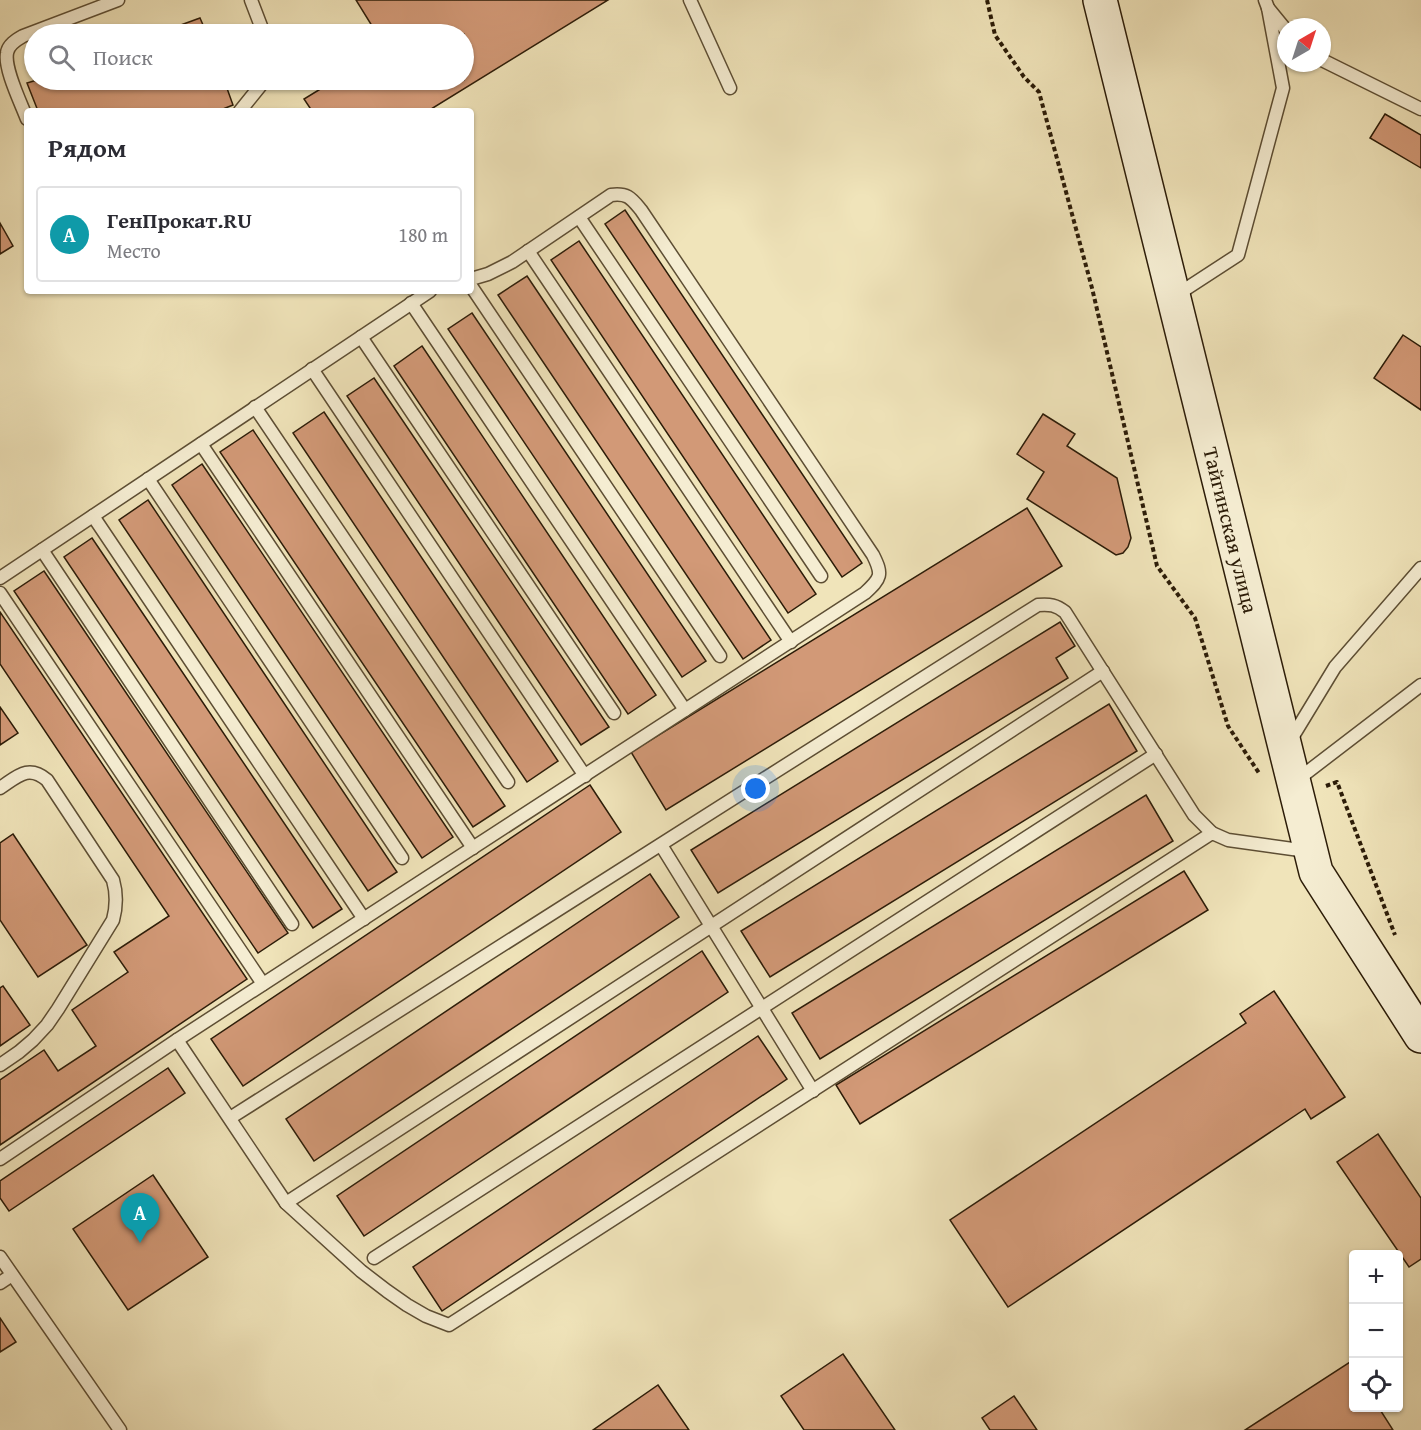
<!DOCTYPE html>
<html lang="ru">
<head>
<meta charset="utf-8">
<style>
	:root { --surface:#fff; --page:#f7f7f7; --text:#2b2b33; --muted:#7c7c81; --line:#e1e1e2; --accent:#8f2418 }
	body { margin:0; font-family:"Gentium Book Plus",serif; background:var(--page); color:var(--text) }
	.controls { position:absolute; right:18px; bottom:18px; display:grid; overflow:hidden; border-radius:6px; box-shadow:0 2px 4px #0004 }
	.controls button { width:54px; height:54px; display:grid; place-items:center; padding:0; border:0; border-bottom:2px solid var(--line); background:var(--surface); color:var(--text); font:30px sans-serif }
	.compass { position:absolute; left:1277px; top:18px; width:54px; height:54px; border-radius:50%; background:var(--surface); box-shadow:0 2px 4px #0004; rotate:39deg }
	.you { position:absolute; left:756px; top:789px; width:21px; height:21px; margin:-15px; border:4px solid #fff; border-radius:50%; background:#1a73e8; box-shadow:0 0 0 9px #1a73e833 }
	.badge { display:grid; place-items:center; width:39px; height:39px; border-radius:50%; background:var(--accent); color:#fff; font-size:20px; font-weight:700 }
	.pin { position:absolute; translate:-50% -50px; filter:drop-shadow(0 2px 3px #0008) }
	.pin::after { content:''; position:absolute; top:32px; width:21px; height:18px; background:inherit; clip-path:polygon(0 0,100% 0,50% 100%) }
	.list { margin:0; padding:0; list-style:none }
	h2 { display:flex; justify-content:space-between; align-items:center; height:78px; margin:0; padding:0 24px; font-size:26px }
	h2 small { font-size:20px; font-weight:400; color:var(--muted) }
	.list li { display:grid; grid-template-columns:39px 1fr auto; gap:18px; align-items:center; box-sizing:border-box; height:96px; margin:0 12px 12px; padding:0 12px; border:2px solid var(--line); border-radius:6px }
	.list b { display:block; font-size:22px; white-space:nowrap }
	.list p { margin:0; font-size:20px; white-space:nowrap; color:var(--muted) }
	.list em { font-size:20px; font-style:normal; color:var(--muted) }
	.icon { flex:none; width:33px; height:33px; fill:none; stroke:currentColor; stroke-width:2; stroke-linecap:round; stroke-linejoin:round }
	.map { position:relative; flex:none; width:1421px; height:1430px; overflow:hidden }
	.search { position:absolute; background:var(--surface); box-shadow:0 2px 4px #0004; left:24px; top:24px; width:450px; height:66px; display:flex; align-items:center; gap:15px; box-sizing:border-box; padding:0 21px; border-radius:33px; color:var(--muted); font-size:22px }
	.panel { position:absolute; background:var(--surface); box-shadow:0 2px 4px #0004; left:24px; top:108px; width:450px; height:186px; border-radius:6px }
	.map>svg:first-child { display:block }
	.building { fill:#d29977; stroke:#2c1c08; stroke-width:1.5 }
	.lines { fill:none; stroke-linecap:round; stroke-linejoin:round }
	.service-casing { stroke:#5d4e34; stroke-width:15 }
	.secondary-casing { stroke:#2c1c08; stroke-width:36 }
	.path { stroke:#2c1c08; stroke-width:4; stroke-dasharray:4.5 3; stroke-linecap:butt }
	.service { stroke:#f5edd2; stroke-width:12 }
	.secondary { stroke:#f5edd2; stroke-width:33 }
	.labels { text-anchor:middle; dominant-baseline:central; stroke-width:6; stroke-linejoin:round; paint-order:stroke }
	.street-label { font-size:21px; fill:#2c1c08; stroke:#f5edd2 }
</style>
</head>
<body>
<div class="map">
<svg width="1421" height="1430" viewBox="0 0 1421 1430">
	<rect width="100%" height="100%" fill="#f0e4ba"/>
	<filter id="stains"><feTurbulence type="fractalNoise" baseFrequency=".00333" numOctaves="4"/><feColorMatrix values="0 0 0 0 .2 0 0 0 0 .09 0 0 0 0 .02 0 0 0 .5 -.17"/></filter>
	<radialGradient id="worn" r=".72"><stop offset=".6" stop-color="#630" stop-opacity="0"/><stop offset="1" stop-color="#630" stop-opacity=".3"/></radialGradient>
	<g class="building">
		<polygon points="356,0 608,0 428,111 312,111 304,99 335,80 464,80 464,34 377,34"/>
		<polygon points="200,18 207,34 156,34"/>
		<polygon points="37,80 224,80 233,105 218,111 38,111 27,83"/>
		<polygon points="1385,114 1421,135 1421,168 1370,138"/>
		<polygon points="625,210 862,563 842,577 605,224"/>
		<polygon points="0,223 13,246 0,254"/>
		<polygon points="579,241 816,594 788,613 551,260"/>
		<polygon points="527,276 771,640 743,659 498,295"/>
		<polygon points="472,313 706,661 682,677 448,329"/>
		<polygon points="1403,335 1421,347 1421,410 1374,378"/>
		<polygon points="422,346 656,695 628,714 394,366"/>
		<polygon points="374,378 609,727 581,745 347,396"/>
		<polygon points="324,412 558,761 527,782 293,433"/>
		<polygon points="1043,414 1075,434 1067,446 1117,478 1131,538 1128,547 1123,553 1116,555 1027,499 1044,472 1017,454"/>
		<polygon points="253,430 505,806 473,827 220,452"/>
		<polygon points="202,464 453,837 422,858 172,485"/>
		<polygon points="148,500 397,872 368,891 119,520"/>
		<polygon points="1027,508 1062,566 666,810 631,752"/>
		<polygon points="92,538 342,909 313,928 64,557"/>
		<polygon points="44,571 288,933 258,953 14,591"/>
		<polygon points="0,612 247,979 0,1145 0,1080 44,1050 58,1071 96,1046 72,1010 128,972 114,952 169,916 0,664"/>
		<polygon points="1060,622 1075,646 1056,658 1068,678 718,893 691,850"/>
		<polygon points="1109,704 1137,751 770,977 741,931"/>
		<polygon points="0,707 18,733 0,745"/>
		<polygon points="590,785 621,832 243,1086 211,1039"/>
		<polygon points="1146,795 1173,841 820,1059 792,1013"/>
		<polygon points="13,834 87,945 38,977 0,920 0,843"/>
		<polygon points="1184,871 1208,910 860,1124 836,1085"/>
		<polygon points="650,874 679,917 314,1161 286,1119"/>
		<polygon points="702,951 728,992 364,1236 337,1196"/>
		<polygon points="3,986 30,1025 0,1046 0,988"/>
		<polygon points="1274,991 1345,1097 1311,1119 1305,1109 1008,1307 950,1220 1246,1023 1240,1014"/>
		<polygon points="758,1036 787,1079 442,1311 413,1267"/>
		<polygon points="168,1068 185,1093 9,1211 0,1198 0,1181"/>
		<polygon points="1378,1134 1421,1198 1421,1259 1409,1267 1337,1162"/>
		<polygon points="153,1175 208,1257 128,1310 73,1229"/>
		<polygon points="0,1318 16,1342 0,1352"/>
		<polygon points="843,1354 895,1430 804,1430 781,1396"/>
		<polygon points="1350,1362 1354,1368 1354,1408 1379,1408 1393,1430 1245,1430"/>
		<polygon points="658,1385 689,1430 593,1430"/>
		<polygon points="1014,1396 1037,1430 990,1430 982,1418"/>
	</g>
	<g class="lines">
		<g class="service-casing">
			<g id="service">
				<polyline points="251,0 264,34"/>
				<polyline points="690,0 730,88"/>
				<polyline points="1265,0 1268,8 1286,30"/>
				<polyline points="1322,60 1421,109"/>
				<polyline points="240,111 265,80"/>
				<path d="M 27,119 C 21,103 4,69 7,53 C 8,45 16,40 23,36 L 118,0"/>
				<polyline points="579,217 821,576"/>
				<polyline points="528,251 791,642"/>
				<polyline points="471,286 720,656"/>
				<polyline points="1175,296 1238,255 1283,88 1268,8"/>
				<polyline points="411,303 685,710"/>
				<polyline points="361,337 614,713"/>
				<polyline points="312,369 585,776"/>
				<polyline points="255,407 508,782"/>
				<polyline points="201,444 473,848"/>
				<polyline points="148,479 402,858"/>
				<polyline points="93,516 364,919"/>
				<polyline points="42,550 292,924"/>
				<polyline points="0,578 430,291"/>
				<polyline points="0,593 263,984"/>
				<polyline points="1290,741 1335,667 1421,568"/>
				<polyline points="1297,780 1421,685"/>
				<path d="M 0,788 C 17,777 28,764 47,780 L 113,880 C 117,894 117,905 113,920 L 58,1009 L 47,1025 L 33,1040 L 19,1052 L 0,1065"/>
				<polyline points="661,845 813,1091"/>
				<polyline points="177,1040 286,1203 361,1271 387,1291 407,1305 426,1316 449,1325 1212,833 1228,840 1307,851"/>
				<path d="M 230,1118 L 1038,605 C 1050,604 1056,605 1065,612 L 1194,815 L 1212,833"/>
				<path d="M 0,1159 L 177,1040 L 865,593 C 881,578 883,575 873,555 L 641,210 C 631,198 628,193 611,195 L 512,262 L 488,274 L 471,279"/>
				<polyline points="286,1203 1103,671"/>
				<polyline points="0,1257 120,1430"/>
				<polyline points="374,1258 1156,754"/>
				<polyline points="0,1283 12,1275"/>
			</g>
		</g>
		<g class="secondary-casing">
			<g id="secondary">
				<path id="s1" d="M 1100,0 L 1316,872 L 1421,1036"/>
			</g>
		</g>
		<g class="path">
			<polyline points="987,0 995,35 1024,77 1039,92 1092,288 1157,566 1195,618 1228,726 1259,773"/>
			<polyline points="1326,786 1337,782 1395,935"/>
		</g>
		<use href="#service" class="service"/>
		<use href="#secondary" class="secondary"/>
	</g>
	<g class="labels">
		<g class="street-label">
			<text stroke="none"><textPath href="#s1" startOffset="546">Тайгинская улица</textPath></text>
		</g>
	</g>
	<rect width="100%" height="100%" filter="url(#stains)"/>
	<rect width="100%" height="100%" fill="url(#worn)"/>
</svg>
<div class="controls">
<button>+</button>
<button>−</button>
<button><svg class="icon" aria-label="locate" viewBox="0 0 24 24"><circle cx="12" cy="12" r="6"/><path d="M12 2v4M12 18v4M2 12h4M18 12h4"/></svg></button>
</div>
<svg class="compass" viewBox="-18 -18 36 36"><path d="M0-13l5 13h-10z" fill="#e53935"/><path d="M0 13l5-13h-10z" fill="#7c7c81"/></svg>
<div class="you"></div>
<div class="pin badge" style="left:140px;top:1243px;background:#0f9aa8">A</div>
<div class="search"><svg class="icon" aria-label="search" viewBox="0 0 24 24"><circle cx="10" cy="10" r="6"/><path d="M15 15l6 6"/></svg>Поиск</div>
<section class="panel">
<h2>Рядом<small></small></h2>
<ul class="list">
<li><span class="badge" style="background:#0f9aa8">A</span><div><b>ГенПрокат.RU</b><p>Место</p></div><em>180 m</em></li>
</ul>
</section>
</div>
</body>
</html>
